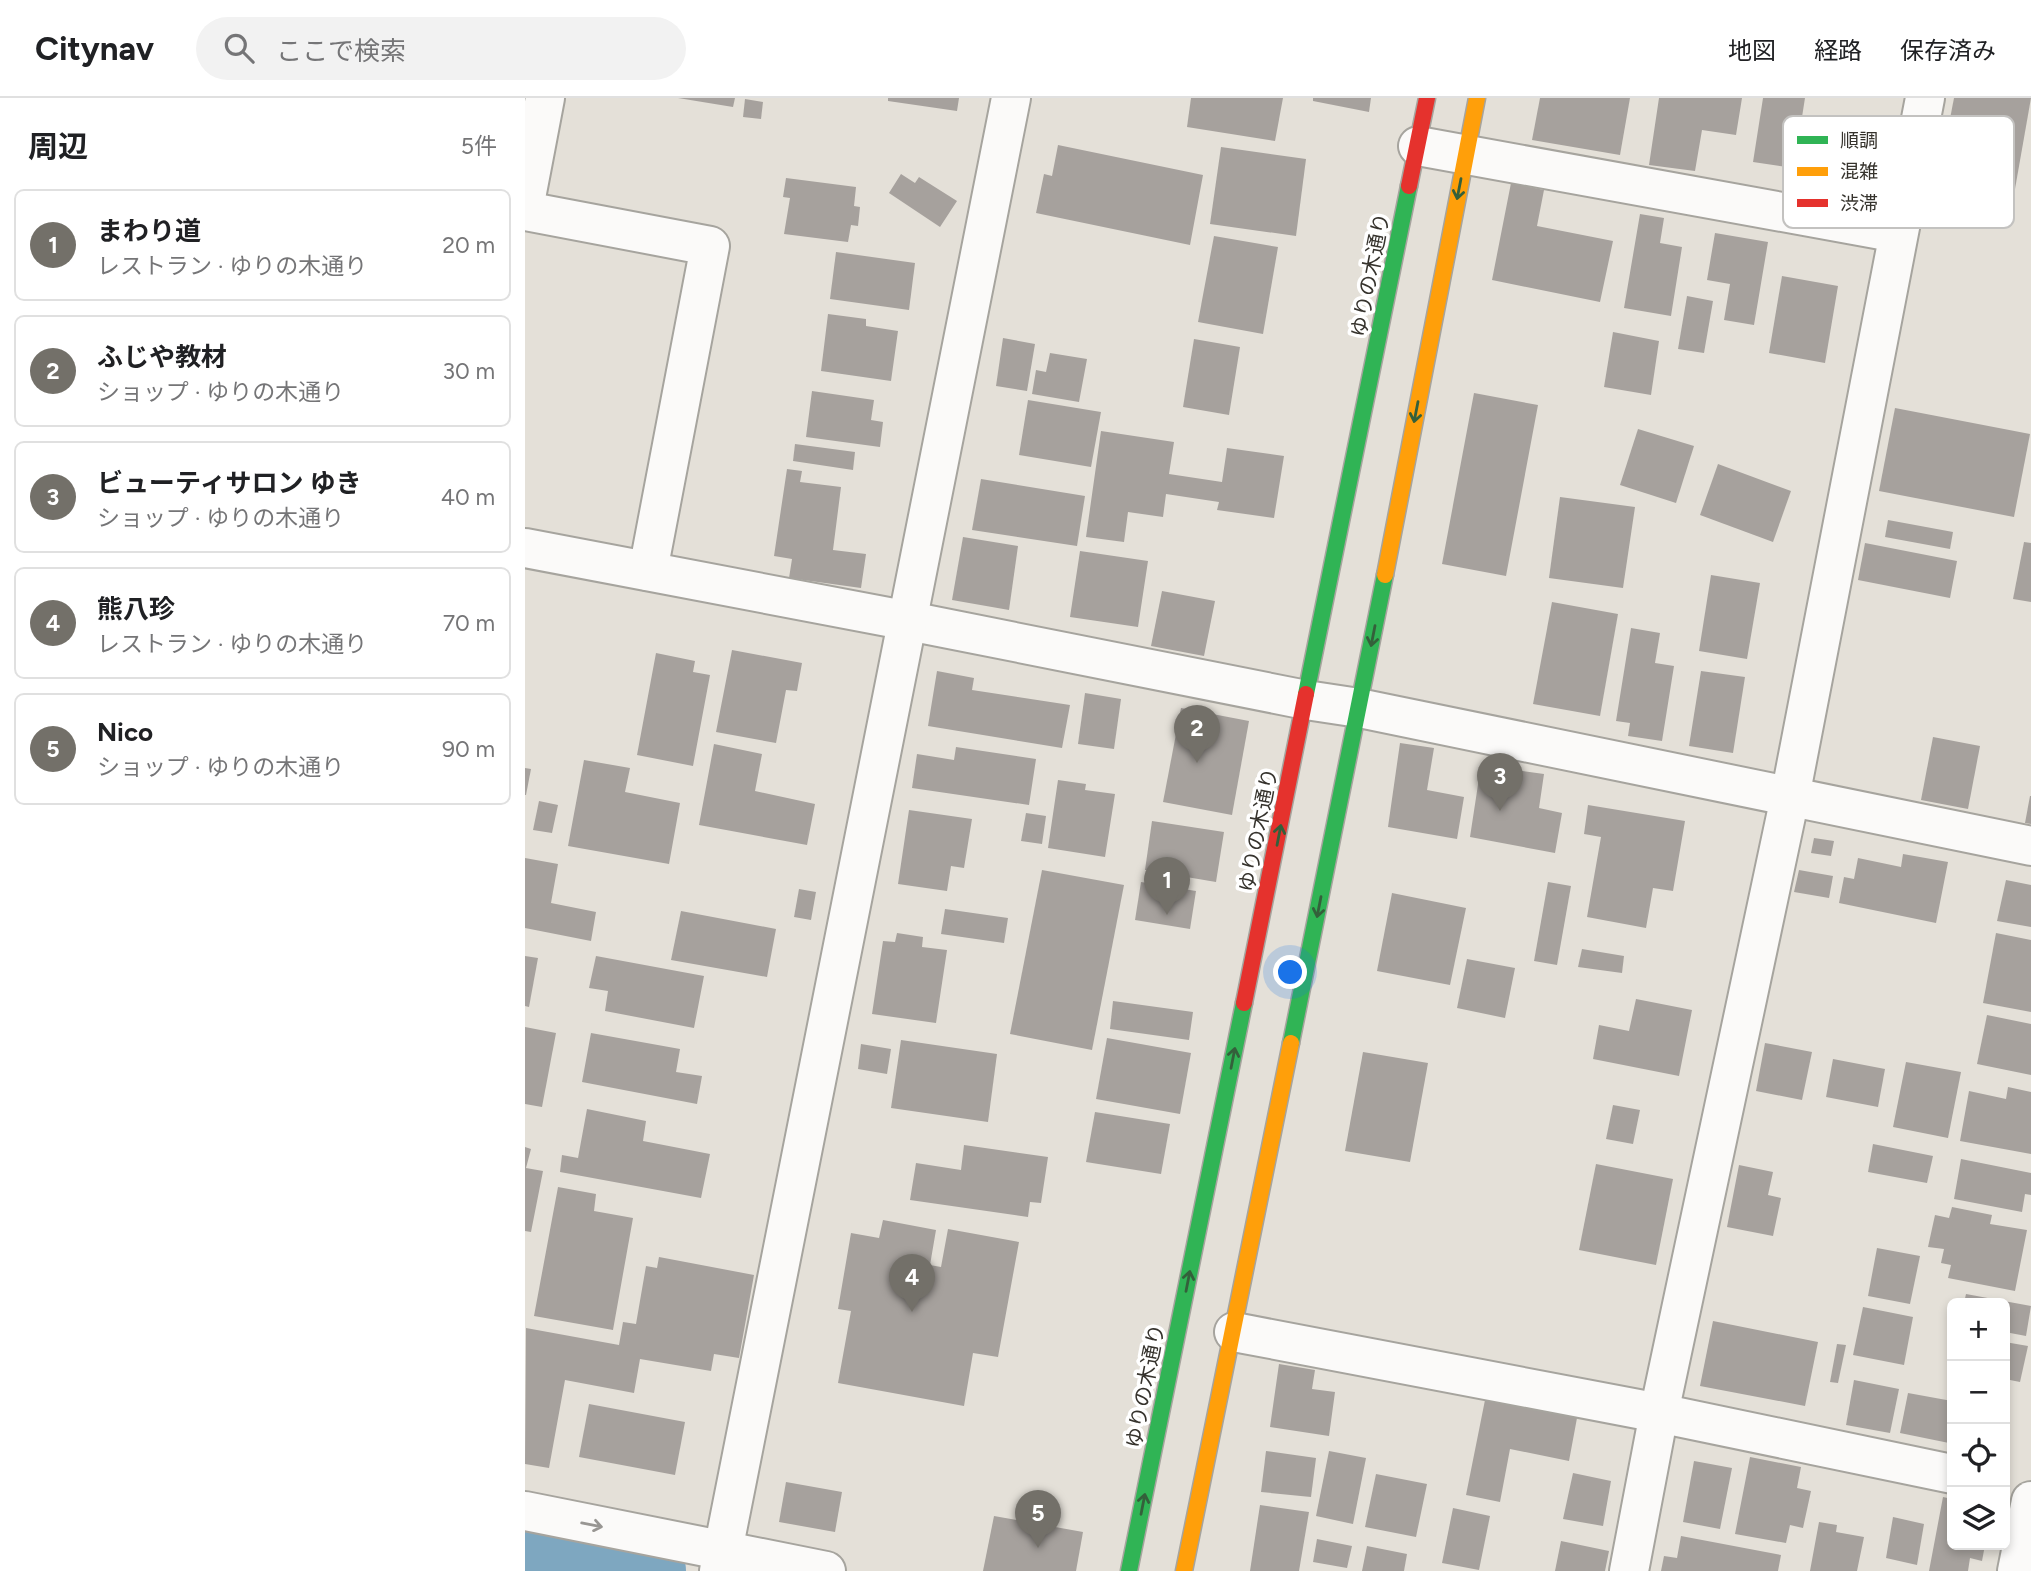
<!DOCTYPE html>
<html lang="ja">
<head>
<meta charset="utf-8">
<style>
	:root { --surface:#fff; --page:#f2f2f2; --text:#202124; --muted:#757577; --line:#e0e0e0; --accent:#737069 }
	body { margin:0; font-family:Figtree,"Noto Sans JP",sans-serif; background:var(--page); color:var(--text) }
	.controls { position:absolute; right:21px; bottom:21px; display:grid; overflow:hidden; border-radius:10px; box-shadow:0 4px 10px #0003 }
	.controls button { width:63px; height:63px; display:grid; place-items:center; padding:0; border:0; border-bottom:2px solid var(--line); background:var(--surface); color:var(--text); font:35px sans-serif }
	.you { position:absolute; left:766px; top:875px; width:24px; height:24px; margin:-18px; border:5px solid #fff; border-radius:50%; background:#1a73e8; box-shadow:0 0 0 10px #1a73e833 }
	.badge { display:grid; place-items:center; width:46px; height:46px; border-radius:50%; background:var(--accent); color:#fff; font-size:23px; font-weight:700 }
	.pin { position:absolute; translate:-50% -58px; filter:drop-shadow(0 2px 4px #0008) }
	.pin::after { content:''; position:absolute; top:37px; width:24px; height:21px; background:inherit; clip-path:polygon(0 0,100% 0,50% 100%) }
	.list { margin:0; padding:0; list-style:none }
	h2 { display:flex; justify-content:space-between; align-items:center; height:91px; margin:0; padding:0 28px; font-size:30px }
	h2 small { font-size:23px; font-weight:400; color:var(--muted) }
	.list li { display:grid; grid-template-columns:46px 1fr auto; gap:21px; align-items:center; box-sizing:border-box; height:112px; margin:0 14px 14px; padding:0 14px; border:2px solid var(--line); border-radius:10px }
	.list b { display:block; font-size:26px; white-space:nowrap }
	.list p { margin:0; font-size:23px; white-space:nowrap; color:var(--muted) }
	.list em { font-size:23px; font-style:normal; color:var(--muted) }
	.icon { flex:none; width:38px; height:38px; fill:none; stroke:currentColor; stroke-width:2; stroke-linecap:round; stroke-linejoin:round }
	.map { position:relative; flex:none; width:1506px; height:1473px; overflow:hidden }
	header { display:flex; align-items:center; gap:42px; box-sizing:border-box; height:98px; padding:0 35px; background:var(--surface); border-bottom:2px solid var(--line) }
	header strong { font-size:33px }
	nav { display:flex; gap:38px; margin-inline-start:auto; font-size:24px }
	.search { width:490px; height:63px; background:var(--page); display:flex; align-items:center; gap:18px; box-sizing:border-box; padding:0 24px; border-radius:38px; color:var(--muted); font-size:26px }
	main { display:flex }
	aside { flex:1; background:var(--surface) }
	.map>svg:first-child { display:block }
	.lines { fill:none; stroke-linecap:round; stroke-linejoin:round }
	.river { stroke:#7ea7c0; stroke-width:82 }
	.building { fill:#a6a19d }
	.street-casing { stroke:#a6a49e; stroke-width:42 }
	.fast-casing { stroke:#a6a49e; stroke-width:19 }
	.slow-casing { stroke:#a6a49e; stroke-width:19 }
	.jam-casing { stroke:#a6a49e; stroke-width:19 }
	.street { stroke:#fbfaf9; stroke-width:38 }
	.fast { stroke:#30b455; stroke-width:16 }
	.slow { stroke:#ff9f0a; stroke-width:16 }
	.jam { stroke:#e5322d; stroke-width:16 }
	.oneway { stroke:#34603b }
	.oneway2 { stroke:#989693 }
	.labels { text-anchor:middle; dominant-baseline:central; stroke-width:7; stroke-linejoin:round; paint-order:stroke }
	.street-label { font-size:21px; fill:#36332d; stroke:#fff }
	.key { fill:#fff; stroke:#c3c2c0; stroke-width:2 }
	.key-label { font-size:19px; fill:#36332d }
</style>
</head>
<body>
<header>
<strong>Citynav</strong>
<div class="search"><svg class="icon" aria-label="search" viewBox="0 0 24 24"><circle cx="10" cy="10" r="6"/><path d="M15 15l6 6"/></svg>ここで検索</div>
<nav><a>地図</a><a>経路</a><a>保存済み</a></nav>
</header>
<main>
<aside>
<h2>周辺<small>5件</small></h2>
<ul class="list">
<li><span class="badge">1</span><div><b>まわり道</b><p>レストラン · ゆりの木通り</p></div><em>20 m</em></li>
<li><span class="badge">2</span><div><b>ふじや教材</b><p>ショップ · ゆりの木通り</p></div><em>30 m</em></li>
<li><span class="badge">3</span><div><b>ビューティサロン ゆき</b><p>ショップ · ゆりの木通り</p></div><em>40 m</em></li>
<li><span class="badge">4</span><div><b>熊八珍</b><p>レストラン · ゆりの木通り</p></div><em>70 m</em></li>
<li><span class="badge">5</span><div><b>Nico</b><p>ショップ · ゆりの木通り</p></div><em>90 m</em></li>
</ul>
</aside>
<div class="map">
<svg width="1506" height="1473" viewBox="0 0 1506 1473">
	<rect width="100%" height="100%" fill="#e4e0d8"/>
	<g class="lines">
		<polyline class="river" points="0,1449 120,1473"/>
	</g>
	<g class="building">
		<polygon points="153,0 210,0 208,9"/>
		<polygon points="363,0 434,0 432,13 363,3"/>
		<polygon points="666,0 758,0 750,43 662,29"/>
		<polygon points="788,0 846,0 844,14 788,3"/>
		<polygon points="1015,0 1105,0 1095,57 1007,42"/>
		<polygon points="1134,0 1217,0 1211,37 1177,32 1170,73 1124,67"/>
		<polygon points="1238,0 1280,0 1269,70 1228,64"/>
		<polygon points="1429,0 1506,0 1487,108 1411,93"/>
		<polygon points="220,1 238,4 236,21 218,19"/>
		<polygon points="533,47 678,77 665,147 511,115 519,76 527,78"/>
		<polygon points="696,49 781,61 771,138 685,126"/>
		<polygon points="376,76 390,85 394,79 432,103 415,129 364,95"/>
		<polygon points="261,80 331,89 329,108 335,109 333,128 326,127 323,144 259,136 265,100 258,99"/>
		<polygon points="986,85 1019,92 1012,128 1088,143 1075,204 967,182"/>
		<polygon points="1115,116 1139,120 1135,145 1157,149 1146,218 1099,210"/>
		<polygon points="1190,135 1243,144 1229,227 1199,222 1205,186 1182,182"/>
		<polygon points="689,138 753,149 738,236 673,224"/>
		<polygon points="311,154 390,165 384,212 305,201"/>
		<polygon points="1257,178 1313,188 1300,265 1244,255"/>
		<polygon points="1162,198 1188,203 1179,255 1153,251"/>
		<polygon points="303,216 341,221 341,228 373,233 366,283 296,273"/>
		<polygon points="1088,234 1134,243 1126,297 1079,289"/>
		<polygon points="478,240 510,246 502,293 471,288"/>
		<polygon points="669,241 715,249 704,317 658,309"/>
		<polygon points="525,255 562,261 554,304 507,296 511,272 521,274"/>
		<polygon points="287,293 349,302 346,322 358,324 355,349 281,339"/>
		<polygon points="949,295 1013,307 981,478 917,466"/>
		<polygon points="503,302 576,314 566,369 494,357"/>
		<polygon points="1370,310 1505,336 1489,419 1354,393"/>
		<polygon points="1113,331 1169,348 1151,405 1095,387"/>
		<polygon points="576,333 649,344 644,376 697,384 702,350 759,358 749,420 692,412 694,404 641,396 638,419 603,414 599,444 561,439"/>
		<polygon points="270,346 330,354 328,372 268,363"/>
		<polygon points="1193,366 1266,393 1248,444 1175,417"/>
		<polygon points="262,371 277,373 275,384 316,389 308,452 341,456 336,490 264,480 267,461 249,458"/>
		<polygon points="456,381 560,398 552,448 447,432"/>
		<polygon points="1035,399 1110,409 1098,490 1024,480"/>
		<polygon points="1363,422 1428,434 1425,451 1360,439"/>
		<polygon points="438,439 493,448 484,512 427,502"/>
		<polygon points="1499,444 1506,445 1506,504 1488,501"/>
		<polygon points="1340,445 1432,463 1425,500 1333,482"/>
		<polygon points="555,453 623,463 613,529 545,519"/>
		<polygon points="1186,477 1235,485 1222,561 1174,553"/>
		<polygon points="637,493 690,503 679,558 626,548"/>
		<polygon points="1027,504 1093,516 1075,618 1008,606"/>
		<polygon points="1106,530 1135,535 1130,565 1149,568 1137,643 1103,638 1105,625 1091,623"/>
		<polygon points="207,552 277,565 272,593 261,592 251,645 191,634"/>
		<polygon points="131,555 170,563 168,574 185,577 168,668 112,657"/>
		<polygon points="412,573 449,580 447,592 545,607 537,650 403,628"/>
		<polygon points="1176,573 1220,579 1208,655 1164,648"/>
		<polygon points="560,595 596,601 589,651 553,646"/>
		<polygon points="656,610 724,623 707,717 638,704"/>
		<polygon points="1408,639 1455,648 1443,711 1396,702"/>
		<polygon points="875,645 909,650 902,692 939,699 932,741 863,729"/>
		<polygon points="189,646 237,656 230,693 290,706 282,747 174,727"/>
		<polygon points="431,649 511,661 504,707 387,690 392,656 429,662"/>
		<polygon points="59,662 105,670 100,694 155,705 144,766 43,748"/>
		<polygon points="956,667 1019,676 1014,710 1037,715 1030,755 945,739"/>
		<polygon points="0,670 6,671 1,697 0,697"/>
		<polygon points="533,682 561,686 560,692 590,696 580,759 523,750"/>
		<polygon points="1505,698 1506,698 1506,726 1500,725"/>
		<polygon points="14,703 33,707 27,735 8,732"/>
		<polygon points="1063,707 1160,723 1148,793 1128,790 1121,830 1062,819 1076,739 1059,736"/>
		<polygon points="384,712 447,721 439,770 426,768 422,793 373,786"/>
		<polygon points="501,715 521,718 517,746 496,743"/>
		<polygon points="627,723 699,734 691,784 620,772"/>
		<polygon points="1289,740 1309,743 1306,758 1286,755"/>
		<polygon points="1378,756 1423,764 1411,825 1314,805 1319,779 1329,781 1333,760 1376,769"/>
		<polygon points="0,760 33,766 26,805 71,814 66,843 0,830"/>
		<polygon points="517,772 599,787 567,952 485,936"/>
		<polygon points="1274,772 1308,778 1304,800 1269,794"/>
		<polygon points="1481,782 1506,787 1506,829 1472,823"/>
		<polygon points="616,784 671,793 665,831 610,822"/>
		<polygon points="1023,784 1046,788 1032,867 1009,863"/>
		<polygon points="274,791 291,794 286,822 269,819"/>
		<polygon points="867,795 941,810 925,887 852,873"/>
		<polygon points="420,811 483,820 479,845 416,836"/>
		<polygon points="156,813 251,831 242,879 146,862"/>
		<polygon points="372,835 398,839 397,849 422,852 411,925 347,916 358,843 370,844"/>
		<polygon points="1471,835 1506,842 1506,914 1458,905"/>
		<polygon points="1057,851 1099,858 1097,875 1053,869"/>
		<polygon points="0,858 13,860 4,909 0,908"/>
		<polygon points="71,858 179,878 169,930 80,913 83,893 64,890"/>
		<polygon points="942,861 990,870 980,920 932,910"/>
		<polygon points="1111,901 1167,912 1154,978 1068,961 1074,927 1104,933"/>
		<polygon points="588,903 668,914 664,942 585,931"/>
		<polygon points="1462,917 1506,926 1506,977 1452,966"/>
		<polygon points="0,929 31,935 17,1009 0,1006"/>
		<polygon points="66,935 155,951 151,974 177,978 172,1006 57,984"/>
		<polygon points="582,940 666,955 655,1016 571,1001"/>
		<polygon points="376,942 472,956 463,1024 366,1010"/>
		<polygon points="1240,945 1287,954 1277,1002 1231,993"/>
		<polygon points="336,946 366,951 362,976 333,971"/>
		<polygon points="838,954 903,965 885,1064 820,1053"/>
		<polygon points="1308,961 1360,971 1353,1009 1301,999"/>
		<polygon points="1381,964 1436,974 1423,1040 1368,1029"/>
		<polygon points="1483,989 1506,994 1506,1056 1435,1043 1444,993 1481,1001"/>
		<polygon points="1088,1007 1115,1012 1108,1046 1081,1041"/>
		<polygon points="62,1011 121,1023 118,1043 185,1056 176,1100 35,1074 37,1057 53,1060"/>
		<polygon points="570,1014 645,1026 636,1076 561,1064"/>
		<polygon points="1348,1046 1408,1058 1402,1085 1343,1074"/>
		<polygon points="439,1047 523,1059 516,1105 505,1104 503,1119 385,1102 391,1065 436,1072"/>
		<polygon points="0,1049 6,1051 1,1070 18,1073 6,1134 0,1133"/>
		<polygon points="1436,1061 1506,1075 1506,1097 1500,1096 1497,1114 1429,1101"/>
		<polygon points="1071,1066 1148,1081 1131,1167 1054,1152"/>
		<polygon points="1214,1067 1248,1074 1243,1097 1256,1100 1248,1138 1202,1129"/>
		<polygon points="33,1089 71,1096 69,1113 108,1120 88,1232 9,1218"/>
		<polygon points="1427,1109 1467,1117 1465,1126 1502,1132 1490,1193 1423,1180 1426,1167 1416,1165 1419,1151 1403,1149 1410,1117 1424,1120"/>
		<polygon points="358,1122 411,1132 405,1167 416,1169 423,1131 494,1144 473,1259 448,1255 439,1308 313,1285 326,1213 313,1211 326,1135 354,1140"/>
		<polygon points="1352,1150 1395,1158 1385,1206 1343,1198"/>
		<polygon points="134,1159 229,1177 214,1260 189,1256 186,1273 115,1261 109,1295 40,1282 24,1370 0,1366 1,1230 94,1247 98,1224 111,1226 121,1168 132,1170"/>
		<polygon points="1441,1196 1506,1208 1501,1238 1480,1234 1480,1205 1439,1205"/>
		<polygon points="1338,1209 1388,1219 1379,1267 1328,1257"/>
		<polygon points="1188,1223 1293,1244 1280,1308 1175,1288"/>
		<polygon points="1480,1244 1503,1248 1495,1284 1480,1281"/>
		<polygon points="1312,1246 1321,1247 1313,1285 1305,1284"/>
		<polygon points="754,1266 790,1272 787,1291 810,1294 804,1338 745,1329"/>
		<polygon points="1329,1282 1374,1291 1365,1335 1321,1327"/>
		<polygon points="1383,1295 1427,1303 1427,1327 1424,1345 1375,1335"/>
		<polygon points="960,1302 1052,1320 1044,1363 985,1351 975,1404 941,1397"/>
		<polygon points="64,1306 160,1324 150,1377 54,1359"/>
		<polygon points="741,1353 791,1360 786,1399 736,1394"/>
		<polygon points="804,1353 841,1360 828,1426 791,1418"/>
		<polygon points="1225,1359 1276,1369 1272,1390 1286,1393 1278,1430 1265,1427 1261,1445 1210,1436"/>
		<polygon points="1169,1363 1207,1370 1195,1431 1158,1424"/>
		<polygon points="1048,1375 1086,1383 1078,1428 1038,1421"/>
		<polygon points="851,1376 902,1386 891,1439 840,1429"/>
		<polygon points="261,1384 317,1394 310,1434 254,1424"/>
		<polygon points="1418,1399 1427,1401 1427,1447 1460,1447 1457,1463 1445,1460 1443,1473 1404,1473"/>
		<polygon points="735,1407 784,1414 774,1473 725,1473"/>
		<polygon points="928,1410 965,1418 954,1472 917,1465"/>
		<polygon points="469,1418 558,1434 551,1473 458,1473"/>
		<polygon points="1368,1419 1399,1426 1392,1467 1361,1460"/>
		<polygon points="1294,1424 1312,1427 1311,1434 1339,1439 1332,1473 1285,1473"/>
		<polygon points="1156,1438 1256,1457 1253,1473 1136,1473 1139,1458 1152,1460"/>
		<polygon points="792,1441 827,1448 822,1470 788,1464"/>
		<polygon points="1036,1443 1084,1453 1080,1473 1030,1473"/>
		<polygon points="842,1448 882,1456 879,1473 837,1473"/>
	</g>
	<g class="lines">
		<g class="street-casing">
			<g id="street">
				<polyline points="893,48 1373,135"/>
				<polyline points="0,105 20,0"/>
				<polyline points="0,113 185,148 123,473"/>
				<polyline points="0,450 384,523 781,602 834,610 1506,748"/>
				<polyline points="709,1234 1134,1315 1427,1376"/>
				<polyline points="0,1413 301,1473"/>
				<polyline points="194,1473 486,0"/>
				<polyline points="1104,1473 1134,1315 1265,699 1400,0"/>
				<polyline points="1492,1473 1506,1403"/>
			</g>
		</g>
		<g class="fast-casing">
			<g id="fast">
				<polyline points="781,596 884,88"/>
				<polyline points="766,945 860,477"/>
				<polyline points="604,1473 719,905"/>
			</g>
		</g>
		<g class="slow-casing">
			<g id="slow">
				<polyline points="860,477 952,0"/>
				<polyline points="659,1473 766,945"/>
			</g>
		</g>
		<g class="jam-casing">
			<g id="jam">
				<polyline points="884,88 902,0"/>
				<polyline points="719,905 781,596"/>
			</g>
		</g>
		<use href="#street" class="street"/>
		<use href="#fast" class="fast"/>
		<use href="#slow" class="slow"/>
		<use href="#jam" class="jam"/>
	</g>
	<defs><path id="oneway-shaft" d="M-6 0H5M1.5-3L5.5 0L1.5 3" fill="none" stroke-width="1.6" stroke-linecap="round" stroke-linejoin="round" transform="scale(1.75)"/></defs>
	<g class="oneway">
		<use href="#oneway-shaft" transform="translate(934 91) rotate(101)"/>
		<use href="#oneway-shaft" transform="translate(891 314) rotate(101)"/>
		<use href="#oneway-shaft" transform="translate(848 538) rotate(101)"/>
		<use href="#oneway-shaft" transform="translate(754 737) rotate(-79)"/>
		<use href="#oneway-shaft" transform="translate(794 809) rotate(101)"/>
		<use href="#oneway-shaft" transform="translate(708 960) rotate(-79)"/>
		<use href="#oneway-shaft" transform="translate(663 1183) rotate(-79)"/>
		<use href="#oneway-shaft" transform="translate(618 1406) rotate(-79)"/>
	</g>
	<use class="oneway2" href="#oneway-shaft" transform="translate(67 1427) rotate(11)"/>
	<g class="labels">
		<g class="street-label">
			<text transform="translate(845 177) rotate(-79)">ゆりの木通り</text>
			<text transform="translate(733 732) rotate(-79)">ゆりの木通り</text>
			<text transform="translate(620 1288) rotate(-79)">ゆりの木通り</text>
		</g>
	</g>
	<rect x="1258" y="18" width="231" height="112" rx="10" class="key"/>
	<rect x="1272" y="38" width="31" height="8" fill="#30b455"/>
	<rect x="1272" y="69" width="31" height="9" fill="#ff9f0a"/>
	<rect x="1272" y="101" width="31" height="8" fill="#e5322d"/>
	<g class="key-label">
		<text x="1315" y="49">順調</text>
		<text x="1315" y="80">混雑</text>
		<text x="1315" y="112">渋滞</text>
	</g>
</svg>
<div class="controls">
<button>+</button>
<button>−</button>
<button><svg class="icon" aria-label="locate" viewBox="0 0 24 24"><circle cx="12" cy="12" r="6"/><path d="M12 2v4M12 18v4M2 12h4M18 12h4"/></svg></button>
<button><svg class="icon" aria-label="layers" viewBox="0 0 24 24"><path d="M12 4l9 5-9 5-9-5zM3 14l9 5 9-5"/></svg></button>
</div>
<div class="you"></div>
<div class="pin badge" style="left:642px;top:817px">1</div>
<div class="pin badge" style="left:672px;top:665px">2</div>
<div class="pin badge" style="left:975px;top:713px">3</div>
<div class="pin badge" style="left:387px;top:1214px">4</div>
<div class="pin badge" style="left:513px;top:1450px">5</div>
</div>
</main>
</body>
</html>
